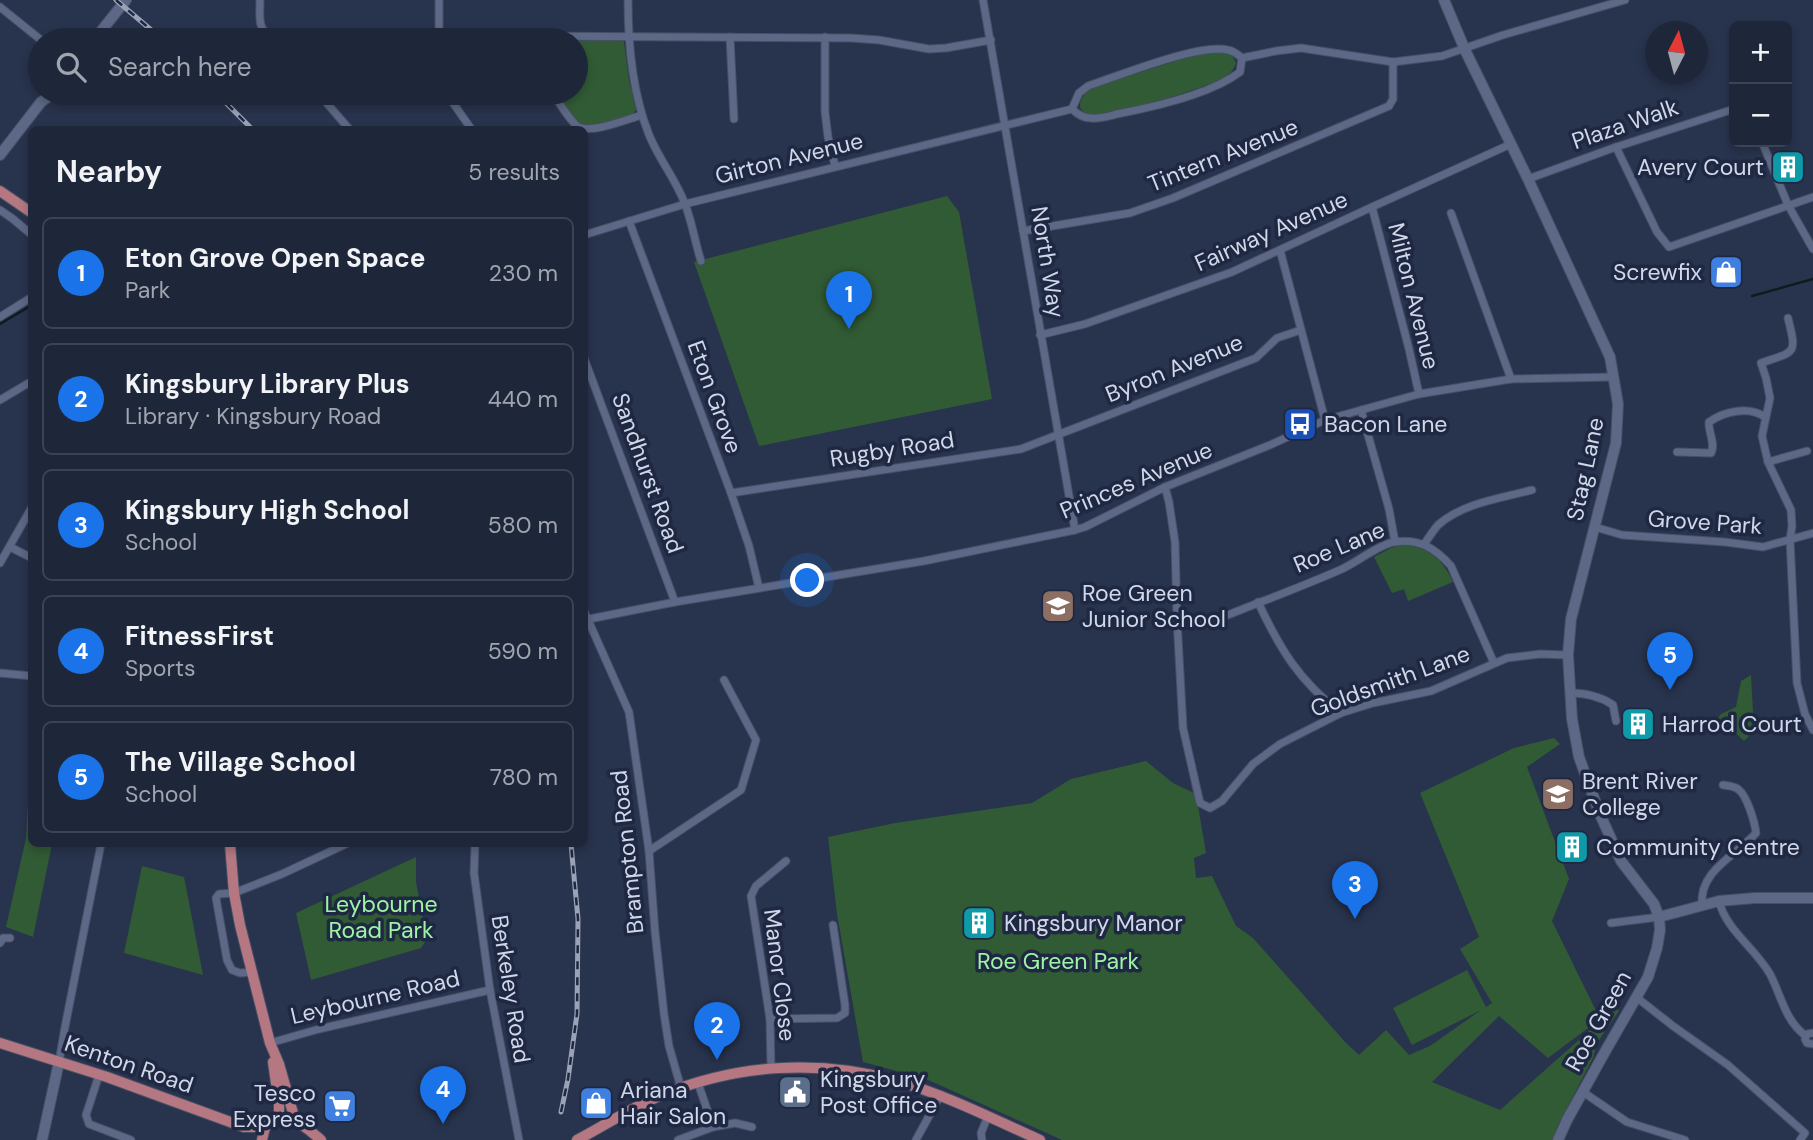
<!DOCTYPE html>
<html lang="en">
<head>
<meta charset="utf-8">
<style>
	:root { --surface:#1e263a; --page:#262e42; --text:#f1f3f6; --muted:#a1a5af; --line:#3c4354; --accent:#1a73e8 }
	body { margin:0; font-family:"DM Sans",sans-serif; background:var(--page); color:var(--text) }
	.controls { position:absolute; right:21px; top:21px; display:grid; overflow:hidden; border-radius:10px; box-shadow:0 4px 10px #0003 }
	.controls button { width:63px; height:63px; display:grid; place-items:center; padding:0; border:0; border-bottom:2px solid var(--line); background:var(--surface); color:var(--text); font:35px sans-serif }
	.compass { position:absolute; left:1645px; top:21px; width:63px; height:63px; border-radius:50%; background:var(--surface); box-shadow:0 4px 10px #0003; rotate:6deg }
	.you { position:absolute; left:808px; top:581px; width:24px; height:24px; margin:-18px; border:5px solid #fff; border-radius:50%; background:#1a73e8; box-shadow:0 0 0 10px #1a73e833 }
	.badge { display:grid; place-items:center; width:46px; height:46px; border-radius:50%; background:var(--accent); color:#fff; font-size:23px; font-weight:700 }
	.pin { position:absolute; translate:-50% -58px; filter:drop-shadow(0 2px 4px #0008) }
	.pin::after { content:''; position:absolute; top:37px; width:24px; height:21px; background:inherit; clip-path:polygon(0 0,100% 0,50% 100%) }
	.list { margin:0; padding:0; list-style:none }
	h2 { display:flex; justify-content:space-between; align-items:center; height:91px; margin:0; padding:0 28px; font-size:30px }
	h2 small { font-size:23px; font-weight:400; color:var(--muted) }
	.list li { display:grid; grid-template-columns:46px 1fr auto; gap:21px; align-items:center; box-sizing:border-box; height:112px; margin:0 14px 14px; padding:0 14px; border:2px solid var(--line); border-radius:10px }
	.list b { display:block; font-size:26px; white-space:nowrap }
	.list p { margin:0; font-size:23px; white-space:nowrap; color:var(--muted) }
	.list em { font-size:23px; font-style:normal; color:var(--muted) }
	.icon { flex:none; width:38px; height:38px; fill:none; stroke:currentColor; stroke-width:2; stroke-linecap:round; stroke-linejoin:round }
	.map { position:relative; flex:none; width:1813px; height:1140px; overflow:hidden }
	.search { position:absolute; background:var(--surface); box-shadow:0 4px 10px #0003; left:28px; top:28px; width:560px; height:77px; display:flex; align-items:center; gap:18px; box-sizing:border-box; padding:0 24px; border-radius:38px; color:var(--muted); font-size:26px }
	.panel { position:absolute; background:var(--surface); box-shadow:0 4px 10px #0003; left:28px; top:126px; width:560px; height:721px; border-radius:10px }
	.map>svg:first-child { display:block }
	.green { fill:#315b35 }
	.lines { fill:none; stroke-linecap:round; stroke-linejoin:round }
	.stream { stroke:#0e1c1f; stroke-width:2.5 }
	.street-casing { stroke:#464f65; stroke-width:9 }
	.secondary-casing { stroke:#464f65; stroke-width:12 }
	.primary-casing { stroke:#464f65; stroke-width:12 }
	.street { stroke:#5c6886; stroke-width:7 }
	.secondary { stroke:#5c6886; stroke-width:10 }
	.primary { stroke:#b57882; stroke-width:10 }
	.rail-casing { stroke:#9aa3b6; stroke-width:5 }
	.rail { stroke:#1f2842; stroke-width:2.5; stroke-dasharray:8; stroke-linecap:butt }
	.labels { text-anchor:middle; dominant-baseline:central; stroke-width:7; stroke-linejoin:round; paint-order:stroke }
	.street-label { font-size:23px; fill:#d0d7e8; stroke:#1f2842 }
	.poi-label { font-size:23px; fill:#d0d7e8; stroke:#1f2842; text-anchor:start }
	.park-label { font-size:23px; fill:#9ef3a5; stroke:#1f2842 }
</style>
</head>
<body>
<div class="map">
<svg width="1813" height="1140" viewBox="0 0 1813 1140">
	<rect width="100%" height="100%" fill="#28334d"/>
	<g class="green">
		<path d="M 531,39 L 620,39 L 624,42 L 629,80 L 636,110 C 631,119 622,119 612,121 C 605,123 593,129 585,126 C 573,123 563,103 556,93 L 576,93 L 576,40 L 526,40 Z"/>
		<path d="M 1214,52 C 1226,52 1231,51 1236,63 C 1234,68 1232,72 1227,76 C 1209,87 1112,117 1092,115 C 1073,112 1080,97 1090,88 L 1185,58 Z"/>
		<polygon points="947,196 959,212 992,399 759,446 694,262"/>
		<path d="M 1402,545 C 1427,546 1443,559 1453,582 L 1408,601 L 1404,589 L 1392,593 L 1374,557 L 1391,548 Z"/>
		<polygon points="1751,675 1754,731 1744,741 1725,723 1714,728 1714,723 1721,714 1736,707 1741,681"/>
		<polygon points="1554,738 1560,744 1527,767 1569,879 1552,921 1600,1019 1548,1058 1499,1016 1432,1082 1500,1110 1616,1007 1619,1011 1597,1043 1593,1058 1557,1127 1553,1140 1062,1140 926,1079 863,1062 837,914 828,837 895,823 1032,803 1071,779 1146,761 1173,783 1196,794 1206,853 1194,858 1196,878 1212,876 1236,926 1253,938 1346,1043 1359,1055 1386,1030 1409,1055 1430,1046 1481,1010 1412,1045 1393,1008 1467,970 1486,1007 1492,1003 1460,949 1479,937 1420,793 1514,748"/>
		<polygon points="31,753 32,844 52,844 33,937 6,927 26,838"/>
		<polygon points="416,857 416,882 427,939 421,948 311,980 296,913"/>
		<polygon points="142,866 184,877 203,975 124,953"/>
	</g>
	<g class="lines">
		<g class="stream">
			<polyline points="1752,296 1813,279"/>
			<polyline points="0,324 32,305"/>
		</g>
		<g class="street-casing">
			<g id="street">
				<path d="M 260,0 C 260,20 257,25 271,40"/>
				<path d="M 628,0 C 628,44 632,91 648,132 C 657,157 676,179 685,204 C 692,222 695,242 701,261"/>
				<polyline points="983,0 1075,530"/>
				<polyline points="0,7 41,40"/>
				<polyline points="730,37 734,119"/>
				<polyline points="825,37 825,112 828,137 835,166"/>
				<polyline points="439,40 439,0"/>
				<polyline points="518,40 525,36 851,38 879,40 929,49 946,48 991,40"/>
				<polyline points="1242,58 1276,51 1301,48 1393,62 1442,56 1503,35 1625,0"/>
				<polyline points="318,93 350,130"/>
				<polyline points="446,93 472,130"/>
				<path d="M 552,93 C 560,103 567,117 576,125 C 588,136 627,119 642,115"/>
				<path d="M 1072,109 C 1077,114 1083,118 1091,118 C 1099,119 1109,116 1117,114 C 1154,107 1211,94 1240,72 L 1242,58"/>
				<path d="M 1072,109 L 1079,93 L 1088,86 C 1118,76 1199,43 1228,50 C 1234,51 1237,54 1242,58"/>
				<polyline points="1762,142 1788,205 1813,249"/>
				<polyline points="1616,147 1657,232 1669,247 1813,197"/>
				<polyline points="1528,179 1616,147 1734,109"/>
				<polyline points="1372,207 1409,349 1419,394"/>
				<polyline points="0,210 13,219 32,235"/>
				<polyline points="1451,213 1511,379"/>
				<polyline points="629,221 731,493 749,546 759,588"/>
				<polyline points="1023,231 1130,213 1173,198 1389,106 1393,99 1393,62"/>
				<polyline points="584,235 685,204 1072,109"/>
				<polyline points="1280,250 1325,420"/>
				<polyline points="0,317 32,297"/>
				<path d="M 1788,318 C 1797,355 1796,351 1761,363 L 1766,378 L 1770,398 L 1762,436 L 1768,462 L 1791,510 L 1792,526 L 1790,540 L 1797,683 L 1805,714 L 1813,730"/>
				<polyline points="1040,335 1085,324 1232,272 1372,207 1511,144"/>
				<polyline points="584,358 675,602"/>
				<polyline points="0,400 32,381"/>
				<polyline points="1361,410 1389,509 1395,542"/>
				<path d="M 1677,452 L 1711,453 C 1716,444 1708,432 1709,422 C 1725,411 1749,406 1765,417"/>
				<polyline points="1768,462 1807,451"/>
				<polyline points="1165,487 1169,502 1175,542 1177,619 1183,728 1200,803 1210,808 1222,801 1253,764 1280,744 1341,713 1373,703 1431,691 1507,658 1540,654 1568,655"/>
				<polyline points="731,493 1021,449 1256,358 1277,338 1301,330"/>
				<polyline points="1595,527 1622,535 1725,542 1763,547 1813,533"/>
				<path d="M 1425,543 C 1429,537 1433,531 1438,525 C 1463,503 1501,498 1532,490"/>
				<polyline points="10,547 32,558"/>
				<polyline points="0,563 32,507"/>
				<path d="M 1258,602 C 1280,649 1299,681 1341,713"/>
				<polyline points="584,611 629,712 649,851 655,932 664,1014 669,1046 681,1088"/>
				<path d="M 1177,619 L 1192,623 L 1206,624 C 1251,605 1297,589 1342,569 C 1357,562 1380,544 1394,542 C 1419,538 1435,548 1451,566 L 1494,663"/>
				<polyline points="584,620 675,602 924,561 1075,530 1085,527 1165,487 1270,445 1325,420 1419,394 1511,379 1614,377"/>
				<polyline points="0,673 32,676"/>
				<path d="M 1570,693 C 1586,693 1600,696 1613,705 L 1616,721"/>
				<polyline points="475,844 474,873 490,990 519,1140"/>
				<polyline points="649,851 741,790 756,740 724,680"/>
				<path d="M 1719,901 C 1726,930 1755,948 1770,974 C 1781,995 1785,1021 1806,1036"/>
				<path d="M 1702,905 C 1699,870 1737,855 1756,833 C 1755,823 1747,796 1739,790 C 1735,786 1728,786 1723,785"/>
				<polyline points="1611,923 1659,917"/>
				<polyline points="0,943 3,938 10,938"/>
				<polyline points="253,972 240,973 232,970 227,960 216,898 219,894 234,893 282,874 346,844"/>
				<polyline points="1636,997 1673,1026 1728,1065 1805,1133 1800,1140"/>
				<polyline points="770,1019 837,1018 845,1013 845,1005 833,925"/>
				<polyline points="1813,1033 1807,1034 1805,1039 1807,1043 1813,1044"/>
				<polyline points="270,1043 319,1029 490,990"/>
				<polyline points="59,1062 65,1027 101,844"/>
				<polyline points="771,1068 770,1019 751,896 756,886 786,861"/>
				<polyline points="99,1075 86,1115 89,1124 131,1140"/>
				<polyline points="698,1083 713,1127"/>
				<polyline points="1583,1092 1627,1122 1685,1140"/>
				<polyline points="678,1140 713,1127 735,1123 752,1127"/>
				<polyline points="916,1140 940,1096"/>
				<polyline points="982,1140 981,1133 988,1116"/>
			</g>
		</g>
		<g class="secondary-casing">
			<g id="secondary">
				<polyline points="1444,0 1465,50 1528,179 1610,357 1618,404 1616,443 1571,619 1568,655 1572,719 1579,757 1599,812 1621,861 1654,904 1659,917 1660,930 1657,948 1648,977 1606,1050 1567,1120 1558,1140"/>
				<polyline points="94,40 126,0"/>
				<polyline points="0,155 41,102 54,93"/>
				<polyline points="1659,917 1719,901 1755,898 1813,898"/>
				<polyline points="42,1140 59,1062"/>
			</g>
		</g>
		<g class="primary-casing">
			<g id="primary">
				<polyline points="0,191 32,213"/>
				<polyline points="230,844 234,893 240,925 270,1043 279,1064 295,1120"/>
				<polyline points="0,1043 107,1077 244,1127 265,1127"/>
				<polyline points="273,1062 279,1104 279,1120"/>
				<path d="M 262,1140 L 265,1127 C 288,1109 303,1125 321,1140"/>
				<path d="M 577,1140 C 606,1125 632,1107 662,1095 C 737,1064 819,1059 897,1081 C 946,1095 993,1119 1040,1140"/>
			</g>
		</g>
		<use href="#street" class="street"/>
		<use href="#secondary" class="secondary"/>
		<use href="#primary" class="primary"/>
		<g class="rail-casing">
			<g id="rail">
				<polyline points="116,0 163,40"/>
				<polyline points="216,93 253,130"/>
				<polyline points="561,1112 568,1079 577,1014 578,919 571,844"/>
			</g>
		</g>
		<use href="#rail" class="rail"/>
	</g>
	<defs>
		<g id="building-square" transform="scale(1.75)"><rect x="-9" y="-9" width="18" height="18" rx="4" fill="#0f9aa8" stroke="#1f2842"/><path d="M-4-6H4V6H1V3H-1V6H-4ZM-2.5-4.3h1.7v1.8h-1.7ZM.8-4.3h1.7v1.8H.8ZM-2.5-1h1.7V.8h-1.7ZM.8-1h1.7V.8H.8Z" fill="#fff"/></g>
		<g id="shop-square" transform="scale(1.75)"><rect x="-9" y="-9" width="18" height="18" rx="4" fill="#3f7fe0" stroke="#1f2842"/><path d="M-5-2.5h2.3a2.7 3.5 0 0 1 5.4 0H5L5.5 6h-11ZM-1.5-2.5h3a1.5 2.3 0 0 0-3 0Z" fill="#fff"/></g>
		<g id="bus-square" transform="scale(1.75)"><rect x="-9" y="-9" width="18" height="18" rx="4" fill="#1a4fb4" stroke="#1f2842"/><path d="M-5-6H5V4H4V6H2V4H-2V6H-4V4H-5ZM-3.5-4V0h7V-4ZM-3.5 1.2v1.5H-2V1.2ZM2 1.2v1.5H3.5V1.2Z" fill="#fff"/></g>
		<g id="school-square" transform="scale(1.75)"><rect x="-9" y="-9" width="18" height="18" rx="4" fill="#8d6e63" stroke="#1f2842"/><path d="M0-5L7-2L0 1L-7-2ZM-4 1L0 2.5L4 1V4Q0 6-4 4Z" fill="#fff"/></g>
		<g id="civic-square" transform="scale(1.75)"><rect x="-9" y="-9" width="18" height="18" rx="4" fill="#5c6f8a" stroke="#1f2842"/><path d="M-.6-6.5H3V-4.5H.6V-3L4-1V1h2V6H-6V1h2V-1L-.6-3ZM-1.2 2.5V6h2.4V2.5Z" fill="#fff"/></g>
		<g id="supermarket-square" transform="scale(1.75)"><rect x="-9" y="-9" width="18" height="18" rx="4" fill="#3f7fe0" stroke="#1f2842"/><path d="M-6-5.5h2.5l.6 2H6L4.5 2H-2.5L-4.4-4H-6ZM-1.5 3.2a1.3 1.3 0 1 0 .1 0ZM3 3.2a1.3 1.3 0 1 0 .1 0Z" fill="#fff"/></g>
	</defs>
	<g fill-rule="evenodd">
		<use href="#building-square" x="1788" y="167"/>
		<use href="#shop-square" x="1726" y="272"/>
		<use href="#bus-square" x="1300" y="424"/>
		<use href="#school-square" x="1058" y="606"/>
		<use href="#building-square" x="1638" y="724"/>
		<use href="#school-square" x="1558" y="794"/>
		<use href="#building-square" x="1572" y="847"/>
		<use href="#building-square" x="979" y="923"/>
		<use href="#civic-square" x="795" y="1092"/>
		<use href="#shop-square" x="596" y="1103"/>
		<use href="#supermarket-square" x="340" y="1106"/>
	</g>
	<g class="labels">
		<g class="street-label">
			<text transform="translate(1625 124) rotate(-19)">Plaza Walk</text>
			<text transform="translate(1223 155) rotate(-22)">Tintern Avenue</text>
			<text transform="translate(789 158) rotate(-14)">Girton Avenue</text>
			<text transform="translate(1271 231) rotate(-24)">Fairway Avenue</text>
			<text transform="translate(1048 262) rotate(81)">North Way</text>
			<text transform="translate(1414 296) rotate(76)">Milton Avenue</text>
			<text transform="translate(1174 368) rotate(-22)">Byron Avenue</text>
			<text transform="translate(715 397) rotate(70)">Eton Grove</text>
			<text transform="translate(892 449) rotate(-9)">Rugby Road</text>
			<text transform="translate(1585 469) rotate(-78)">Stag Lane</text>
			<text transform="translate(648 473) rotate(70)">Sandhurst Road</text>
			<text transform="translate(1136 480) rotate(-23)">Princes Avenue</text>
			<text transform="translate(1705 522) rotate(4)">Grove Park</text>
			<text transform="translate(1339 547) rotate(-23)">Roe Lane</text>
			<text transform="translate(1390 681) rotate(-20)">Goldsmith Lane</text>
			<text transform="translate(627 852) rotate(-96)">Brampton Road</text>
			<text transform="translate(780 975) rotate(83)">Manor Close</text>
			<text transform="translate(511 989) rotate(81)">Berkeley Road</text>
			<text transform="translate(375 997) rotate(-13)">Leybourne Road</text>
			<text transform="translate(1598 1021) rotate(-61)">Roe Green</text>
			<text transform="translate(129 1064) rotate(19)">Kenton Road</text>
		</g>
		<g class="poi-label">
			<text x="1764" y="167" text-anchor="end">Avery Court</text>
			<text x="1702" y="272" text-anchor="end">Screwfix</text>
			<text x="1324" y="424">Bacon Lane</text>
			<text x="1082" y="593">Roe Green<tspan x="1082" dy="26">Junior School</tspan></text>
			<text x="1662" y="724">Harrod Court</text>
			<text x="1582" y="781">Brent River<tspan x="1582" dy="26">College</tspan></text>
			<text x="1596" y="847">Community Centre</text>
			<text x="1004" y="923">Kingsbury Manor</text>
			<text x="820" y="1079">Kingsbury<tspan x="820" dy="26">Post Office</tspan></text>
			<text x="620" y="1090">Ariana<tspan x="620" dy="26">Hair Salon</tspan></text>
			<text x="316" y="1093" text-anchor="end">Tesco<tspan x="316" dy="26">Express</tspan></text>
		</g>
		<g class="park-label">
			<text x="381" y="904">Leybourne<tspan x="381" dy="26">Road Park</tspan></text>
			<text x="1058" y="961">Roe Green Park</text>
		</g>
	</g>
</svg>
<div class="controls">
<button>+</button>
<button>−</button>
</div>
<svg class="compass" viewBox="-18 -18 36 36"><path d="M0-13l5 13h-10z" fill="#e53935"/><path d="M0 13l5-13h-10z" fill="#a1a5af"/></svg>
<div class="you"></div>
<div class="pin badge" style="left:849px;top:329px">1</div>
<div class="pin badge" style="left:717px;top:1060px">2</div>
<div class="pin badge" style="left:1355px;top:919px">3</div>
<div class="pin badge" style="left:443px;top:1124px">4</div>
<div class="pin badge" style="left:1670px;top:690px">5</div>
<div class="search"><svg class="icon" aria-label="search" viewBox="0 0 24 24"><circle cx="10" cy="10" r="6"/><path d="M15 15l6 6"/></svg>Search here</div>
<section class="panel">
<h2>Nearby<small>5 results</small></h2>
<ul class="list">
<li><span class="badge">1</span><div><b>Eton Grove Open Space</b><p>Park</p></div><em>230 m</em></li>
<li><span class="badge">2</span><div><b>Kingsbury Library Plus</b><p>Library · Kingsbury Road</p></div><em>440 m</em></li>
<li><span class="badge">3</span><div><b>Kingsbury High School</b><p>School</p></div><em>580 m</em></li>
<li><span class="badge">4</span><div><b>FitnessFirst</b><p>Sports</p></div><em>590 m</em></li>
<li><span class="badge">5</span><div><b>The Village School</b><p>School</p></div><em>780 m</em></li>
</ul>
</section>
</div>
</body>
</html>
